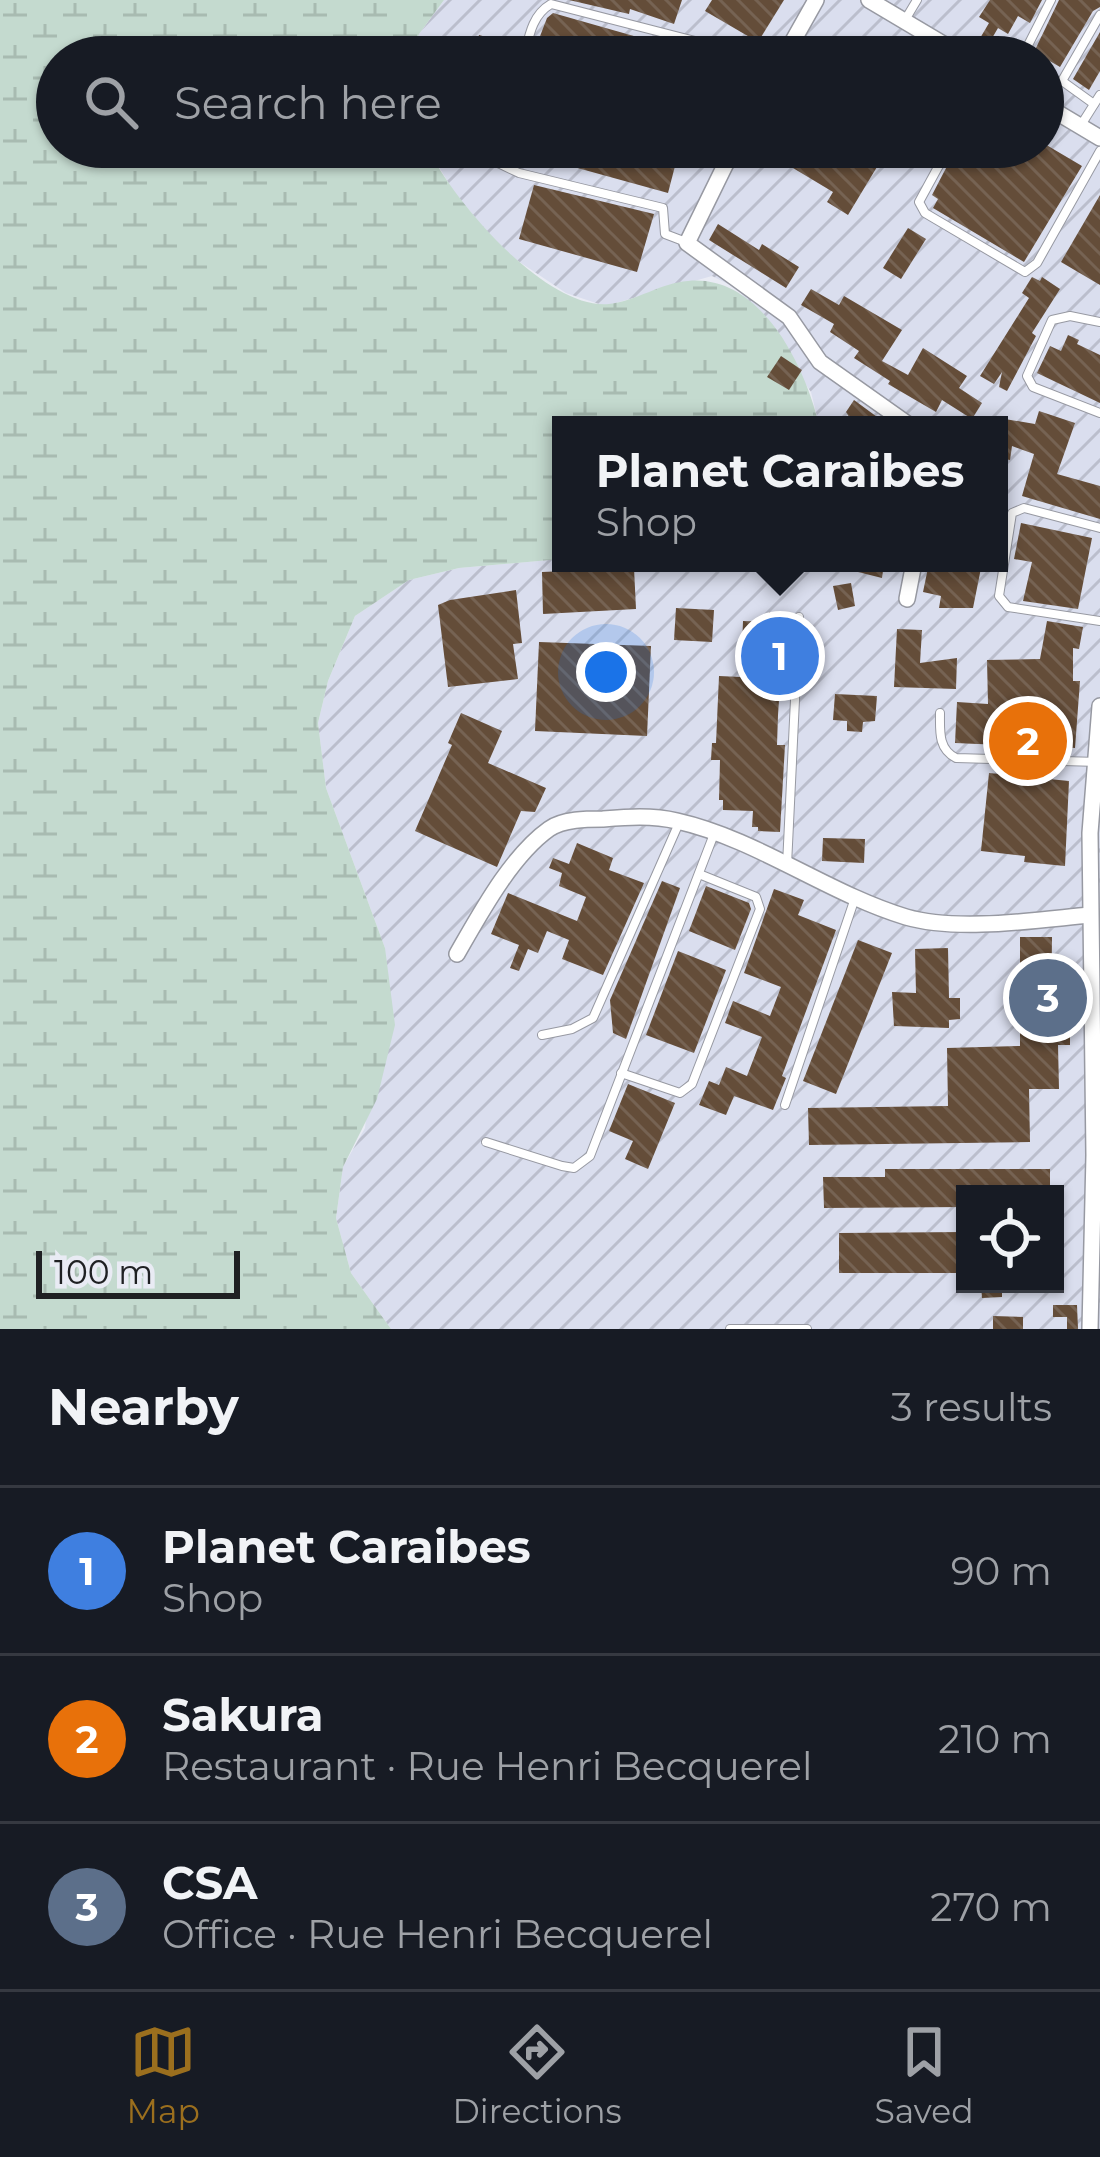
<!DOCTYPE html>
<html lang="en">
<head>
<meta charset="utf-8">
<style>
	:root { --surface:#171b24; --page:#20242c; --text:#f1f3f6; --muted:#9ea1a6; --line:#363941; --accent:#9b6f1e }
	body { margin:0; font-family:Montserrat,sans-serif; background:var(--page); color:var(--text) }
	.controls { position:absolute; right:36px; bottom:36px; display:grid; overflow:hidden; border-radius:0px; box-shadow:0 3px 9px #0004 }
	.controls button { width:108px; height:108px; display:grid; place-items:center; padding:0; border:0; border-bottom:3px solid var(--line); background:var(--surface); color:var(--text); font:60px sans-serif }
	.scale { position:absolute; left:36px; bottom:30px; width:204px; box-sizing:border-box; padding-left:12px; border:6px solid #1f2023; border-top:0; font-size:33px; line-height:42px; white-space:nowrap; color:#1f2023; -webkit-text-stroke:9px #e9ebf4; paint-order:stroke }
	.you { position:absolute; left:606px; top:672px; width:42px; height:42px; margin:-30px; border:9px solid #fff; border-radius:50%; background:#1a73e8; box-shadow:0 0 0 18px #1a73e833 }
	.badge { display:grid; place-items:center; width:78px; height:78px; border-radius:50%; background:var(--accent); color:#fff; font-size:39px; font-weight:700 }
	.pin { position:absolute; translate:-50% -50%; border:6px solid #fff; box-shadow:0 3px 12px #0006 }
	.popup { position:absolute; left:552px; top:416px; width:456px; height:156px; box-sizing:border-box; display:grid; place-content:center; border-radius:0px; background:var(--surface); filter:drop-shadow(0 3px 9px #0005); font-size:39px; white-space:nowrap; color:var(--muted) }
	.popup b { font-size:45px; color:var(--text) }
	.popup::after { content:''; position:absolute; left:50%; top:100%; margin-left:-24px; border:24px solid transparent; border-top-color:var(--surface) }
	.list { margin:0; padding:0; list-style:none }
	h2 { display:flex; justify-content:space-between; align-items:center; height:156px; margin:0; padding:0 48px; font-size:51px }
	h2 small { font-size:39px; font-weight:400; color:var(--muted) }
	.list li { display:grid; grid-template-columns:78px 1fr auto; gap:36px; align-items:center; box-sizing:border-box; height:168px; padding:0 48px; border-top:3px solid var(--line) }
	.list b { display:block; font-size:45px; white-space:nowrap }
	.list p { margin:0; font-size:39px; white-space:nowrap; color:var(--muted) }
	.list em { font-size:39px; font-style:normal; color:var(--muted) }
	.icon { flex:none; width:66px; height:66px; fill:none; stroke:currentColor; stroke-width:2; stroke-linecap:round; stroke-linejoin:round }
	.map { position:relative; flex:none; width:1100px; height:1329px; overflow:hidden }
	.search { position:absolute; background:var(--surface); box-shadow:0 3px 9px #0004; left:36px; right:36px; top:36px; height:132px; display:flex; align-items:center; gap:30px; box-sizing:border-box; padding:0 42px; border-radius:66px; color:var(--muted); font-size:45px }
	.sheet { height:660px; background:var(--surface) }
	nav { display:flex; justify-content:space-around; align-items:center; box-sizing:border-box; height:168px; border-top:3px solid var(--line); background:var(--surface); font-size:33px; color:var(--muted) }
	nav a { display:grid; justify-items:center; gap:6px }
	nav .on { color:var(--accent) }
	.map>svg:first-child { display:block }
	.industrial { fill:url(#industrial-furrows); fill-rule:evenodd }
	.wetland { fill:url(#wetland-marsh) }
	.building { fill:url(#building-back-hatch) }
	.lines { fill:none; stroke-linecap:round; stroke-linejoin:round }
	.lane-casing { stroke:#9799a2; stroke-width:10 }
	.street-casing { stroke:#9799a2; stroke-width:18 }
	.lane { stroke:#fff; stroke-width:8 }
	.street { stroke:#fff; stroke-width:15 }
</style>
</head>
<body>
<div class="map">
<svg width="1100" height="1329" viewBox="0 0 1100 1329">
	<defs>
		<pattern id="industrial-furrows" width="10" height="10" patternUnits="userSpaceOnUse" patternTransform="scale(3)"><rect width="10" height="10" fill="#dadeee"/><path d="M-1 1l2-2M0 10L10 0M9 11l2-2" fill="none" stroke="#bbbecc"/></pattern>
		<pattern id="wetland-marsh" width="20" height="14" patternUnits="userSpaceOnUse" patternTransform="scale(3)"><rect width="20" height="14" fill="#c4dacf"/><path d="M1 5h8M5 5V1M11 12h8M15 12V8" fill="none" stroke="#a8bbb1"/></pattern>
		<pattern id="building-back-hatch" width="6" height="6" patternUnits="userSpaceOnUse" patternTransform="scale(3)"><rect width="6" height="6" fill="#644d39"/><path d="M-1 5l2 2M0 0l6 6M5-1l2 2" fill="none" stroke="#766353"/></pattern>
	</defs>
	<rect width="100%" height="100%" fill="#e9ebf4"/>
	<path class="industrial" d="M 444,0 L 1100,0 L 1100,1329 L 391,1329 L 351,1273 L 336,1218 L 343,1167 L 365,1128 L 385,948 L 326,788 L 318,723 L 328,681 L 355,616 L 409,580 L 459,568 L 561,559 L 561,563 L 999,563 L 999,425 L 819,425 L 811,392 L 738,289 L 712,276 L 605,306 L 566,293 L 503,251 L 454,192 L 427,147 L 1043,147 L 1043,57 L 411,57 L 419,34 ZM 965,1194 L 1055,1194 L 1055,1284 L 965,1284 Z"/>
	<path class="wetland" d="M 0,0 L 444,0 L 419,34 L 411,57 L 57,57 L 57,147 L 427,147 C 452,199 545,310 609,304 C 636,301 661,283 688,281 C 761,274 805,366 819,425 L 561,425 L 561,559 L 459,568 L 409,580 L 355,616 L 328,681 L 318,723 L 326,788 L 385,948 L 395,1025 L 377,1099 L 343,1167 L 336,1218 L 351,1273 L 391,1329 L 0,1329 Z"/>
	<g class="building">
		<polygon points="569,0 682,0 674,24 630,9 629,14"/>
		<polygon points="712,0 784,0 758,42 705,11"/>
		<polygon points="990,0 1042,0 1030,23 1018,16 1008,34 998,28 988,45 979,40 989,23 979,17"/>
		<polygon points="1059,0 1100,0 1100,7 1093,11 1060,67 1034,52"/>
		<polygon points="553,13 697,54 696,57 532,57 547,18"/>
		<polygon points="1100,32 1100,71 1089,90 1073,79"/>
		<polygon points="479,35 518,46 516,57 473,57"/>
		<polygon points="858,37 890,57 846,57"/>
		<polygon points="1043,143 1082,166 1024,262 933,208 938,199 932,195 957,147 1043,147"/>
		<polygon points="516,147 680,147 668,193 516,151"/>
		<polygon points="792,147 889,147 848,215 827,202 833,192 783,162"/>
		<polygon points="534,185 654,214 637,272 519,239"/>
		<polygon points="1100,195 1100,285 1061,262"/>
		<polygon points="718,224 759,250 762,244 799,267 786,288 709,240"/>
		<polygon points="908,228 926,239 901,279 883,268"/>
		<polygon points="1032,277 1040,281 1042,277 1060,289 1032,333 1036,336 1007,391 999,387 1002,372 994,384 980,376 1029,298 1022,293"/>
		<polygon points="811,289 839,305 844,296 902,330 882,361 908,375 923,348 967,376 959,388 982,403 972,419 942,400 936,412 888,384 890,381 854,358 859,351 830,332 834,324 801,305"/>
		<polygon points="1068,335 1079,340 1077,344 1100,355 1100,403 1037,373 1050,346 1061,351"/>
		<polygon points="781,356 802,370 789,390 767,377"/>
		<polygon points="854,400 888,425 854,425 846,412"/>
		<polygon points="1039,411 1075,423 1057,474 1100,486 1100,519 1022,496 1034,454 1012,446 1010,460 999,458 999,418 1035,424"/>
		<polygon points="1021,523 1092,538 1078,609 1023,601 1032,562 1014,559"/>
		<polygon points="838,563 884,563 882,578 838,567"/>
		<polygon points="929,563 982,563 973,608 939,608 941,596 923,592"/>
		<polygon points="634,568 636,609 543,614 542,572"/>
		<polygon points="851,583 855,606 838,610 833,586"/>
		<polygon points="516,590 522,643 513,644 518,679 448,687 438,605 450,600"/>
		<polygon points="676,608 714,610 712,642 674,640"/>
		<polygon points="769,612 792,613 787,700 779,700 778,715 777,745 785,745 780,832 758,831 758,827 752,827 753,811 723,810 723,800 719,800 720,760 711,760 712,743 716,743 719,676 741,677 743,621 769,622"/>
		<polygon points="1047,621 1083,627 1079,649 1073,648 1073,681 1080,681 1075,748 955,743 957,702 988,704 987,660 1040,659"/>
		<polygon points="897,629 922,630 920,663 957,658 956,689 894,687"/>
		<polygon points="539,642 651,646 647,736 535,731"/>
		<polygon points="835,694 877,696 875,721 863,722 862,732 847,731 847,721 833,720"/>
		<polygon points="461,713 502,731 488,763 546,788 535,812 521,811 497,867 415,831 452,745 448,743"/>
		<polygon points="989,773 1069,781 1065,866 1024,862 1025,856 981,851"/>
		<polygon points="823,838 865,839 864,863 822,861"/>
		<polygon points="577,843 613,858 609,870 644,883 603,975 562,959 569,940 547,931 538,953 528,949 519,971 510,968 519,945 491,934 508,893 577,921 586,897 559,886 562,873 549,868 553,858 569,864"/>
		<polygon points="662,881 680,888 626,1039 613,1033 610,1000"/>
		<polygon points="706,886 749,903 751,909 735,950 689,931"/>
		<polygon points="774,889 804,900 798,915 836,930 782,1076 786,1078 773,1110 734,1096 726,1115 699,1105 709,1081 719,1085 726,1067 747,1076 762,1037 725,1023 733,1001 770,1016 781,987 744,973"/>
		<polygon points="1020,937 1052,937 1051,1019 1067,1019 1070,1024 1070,1045 1058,1045 1059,1089 1029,1089 1030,1142 809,1145 808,1108 948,1106 947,1048 1020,1046"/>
		<polygon points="858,940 892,953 836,1094 803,1081"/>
		<polygon points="948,948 949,998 960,998 960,1019 949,1020 949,1028 894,1026 892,992 916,993 915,949"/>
		<polygon points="678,951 726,970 694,1053 646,1035"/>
		<polygon points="628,1084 675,1103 648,1169 625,1159 633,1141 609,1131"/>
		<polygon points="885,1169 1050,1169 1050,1194 965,1194 965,1207 824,1208 823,1177 885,1177"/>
		<polygon points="965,1232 965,1273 839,1273 839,1233"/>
		<polygon points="981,1284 1002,1284 1002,1297 982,1298"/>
		<polygon points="1053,1305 1077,1305 1078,1329 1067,1329 1067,1317 1053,1317"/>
		<polygon points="993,1316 1023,1317 1023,1329 993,1329"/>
	</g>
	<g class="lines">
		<g class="lane-casing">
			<g id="lane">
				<polyline points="905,20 917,0"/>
				<path d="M 524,57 C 529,36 532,15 551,4 L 703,43 L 714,57"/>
				<polyline points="1022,57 1051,0"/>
				<polyline points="1043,72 1046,75"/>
				<polyline points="1094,104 1062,81 1100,15"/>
				<polyline points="1081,125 1100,95"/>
				<polyline points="500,147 498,163 519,173 663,208 665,234 686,242"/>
				<polyline points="949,147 919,202 925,213 1025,272 1037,263 1100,151"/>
				<polyline points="1100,322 1070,316 1052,320 1027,376 1033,387 1100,413"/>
				<polyline points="1100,528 1024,508 1012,513 999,596 1008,607 1100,621"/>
				<path d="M 940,713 C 940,731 938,749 956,758 L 1099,762"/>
				<polyline points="787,865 799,617"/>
				<polyline points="542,1035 572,1029 593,1018 679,823"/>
				<polyline points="621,1073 680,1093 692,1084 760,909 756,897 699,874"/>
				<polyline points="785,1105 855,898"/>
				<polyline points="486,1142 562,1166 574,1168 590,1156 714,834"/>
				<polyline points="730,1329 807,1329"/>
			</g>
		</g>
		<g class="street-casing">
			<g id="street">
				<polyline points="869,0 965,57"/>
				<polyline points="784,57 816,0"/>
				<polyline points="1043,104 1100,138"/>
				<polyline points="734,147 687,243 789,317 820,362 909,425"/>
				<polyline points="907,599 914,563"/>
				<path d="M 457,954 C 480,914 511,856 549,829 C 563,819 587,819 603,819 C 627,817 652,815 677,821 C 757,839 827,893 906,917 C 958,932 1036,920 1090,915"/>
				<polyline points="1090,1329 1094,1155 1090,833 1100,706"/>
			</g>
		</g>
		<use href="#lane" class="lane"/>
		<use href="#street" class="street"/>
	</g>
</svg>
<div class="controls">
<button><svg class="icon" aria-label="locate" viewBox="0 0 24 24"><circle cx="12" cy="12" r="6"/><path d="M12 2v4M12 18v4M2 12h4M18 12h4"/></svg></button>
</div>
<div class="scale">100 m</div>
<div class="you"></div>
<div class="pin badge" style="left:780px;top:656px;background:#3f7fe0">1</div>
<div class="popup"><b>Planet Caraibes</b>Shop</div>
<div class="pin badge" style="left:1028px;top:741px;background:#e8710a">2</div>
<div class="pin badge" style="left:1048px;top:998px;background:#5c6f8a">3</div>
<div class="search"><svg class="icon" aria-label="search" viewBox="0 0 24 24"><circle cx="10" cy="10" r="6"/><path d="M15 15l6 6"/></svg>Search here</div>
</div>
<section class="sheet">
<h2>Nearby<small>3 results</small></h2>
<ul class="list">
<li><span class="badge" style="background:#3f7fe0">1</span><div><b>Planet Caraibes</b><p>Shop</p></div><em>90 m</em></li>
<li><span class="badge" style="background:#e8710a">2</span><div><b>Sakura</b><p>Restaurant · Rue Henri Becquerel</p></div><em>210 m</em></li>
<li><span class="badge" style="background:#5c6f8a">3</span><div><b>CSA</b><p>Office · Rue Henri Becquerel</p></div><em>270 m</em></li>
</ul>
</section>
<nav>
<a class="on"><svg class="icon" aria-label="map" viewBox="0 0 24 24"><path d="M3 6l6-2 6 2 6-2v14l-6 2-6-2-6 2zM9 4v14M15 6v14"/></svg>Map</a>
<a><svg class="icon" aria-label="directions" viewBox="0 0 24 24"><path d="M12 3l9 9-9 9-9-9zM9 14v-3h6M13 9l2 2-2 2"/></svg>Directions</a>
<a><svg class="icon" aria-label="saved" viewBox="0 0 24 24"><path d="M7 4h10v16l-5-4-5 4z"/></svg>Saved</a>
</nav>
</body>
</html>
